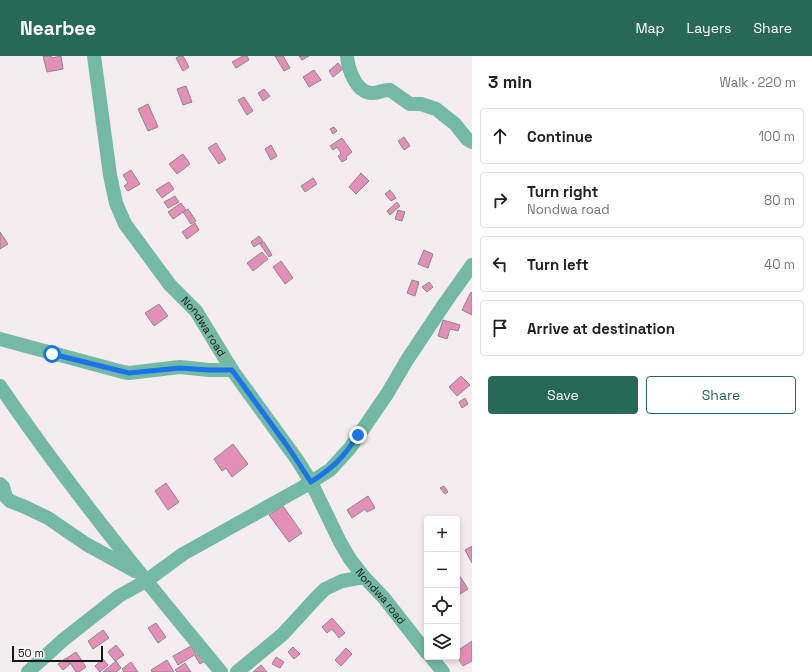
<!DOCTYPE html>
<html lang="en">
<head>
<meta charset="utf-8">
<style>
	:root { --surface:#fff; --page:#f2f2f2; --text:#202124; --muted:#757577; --line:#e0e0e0; --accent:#276856 }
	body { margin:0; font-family:"Space Grotesk",sans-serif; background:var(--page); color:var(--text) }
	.controls { position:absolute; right:12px; bottom:12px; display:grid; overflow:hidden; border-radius:4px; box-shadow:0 2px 6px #0003 }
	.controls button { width:36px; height:36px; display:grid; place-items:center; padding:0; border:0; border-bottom:1px solid var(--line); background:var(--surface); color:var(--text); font:20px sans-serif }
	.scale { position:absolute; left:12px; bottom:10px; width:91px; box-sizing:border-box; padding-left:4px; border:2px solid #191617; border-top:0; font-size:11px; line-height:14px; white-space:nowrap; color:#191617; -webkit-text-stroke:3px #fffafc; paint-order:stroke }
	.stop { position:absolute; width:12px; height:12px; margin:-9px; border:3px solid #1a73e8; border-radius:50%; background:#fff }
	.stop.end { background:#1a73e8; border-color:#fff; box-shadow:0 1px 4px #0008 }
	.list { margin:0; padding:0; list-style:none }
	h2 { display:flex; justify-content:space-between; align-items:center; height:52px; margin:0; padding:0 16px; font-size:17px }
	h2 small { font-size:13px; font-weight:400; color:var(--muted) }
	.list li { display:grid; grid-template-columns:26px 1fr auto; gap:12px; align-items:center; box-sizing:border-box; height:56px; margin:0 8px 8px; padding:0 8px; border:1px solid var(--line); border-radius:4px }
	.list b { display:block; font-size:15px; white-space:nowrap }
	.list p { margin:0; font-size:13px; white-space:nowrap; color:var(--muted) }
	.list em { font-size:13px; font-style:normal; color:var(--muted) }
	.actions { display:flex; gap:8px; padding:12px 16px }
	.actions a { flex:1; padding:9px 0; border:1px solid var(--accent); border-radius:4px; text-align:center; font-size:14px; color:var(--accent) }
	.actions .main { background:var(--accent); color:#fff }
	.icon { flex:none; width:22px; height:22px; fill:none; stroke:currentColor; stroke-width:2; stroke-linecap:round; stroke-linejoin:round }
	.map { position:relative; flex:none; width:472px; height:616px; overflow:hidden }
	header { display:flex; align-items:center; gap:24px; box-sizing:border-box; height:56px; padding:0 20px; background:var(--accent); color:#fff }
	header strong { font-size:19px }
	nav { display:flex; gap:22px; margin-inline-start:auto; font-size:14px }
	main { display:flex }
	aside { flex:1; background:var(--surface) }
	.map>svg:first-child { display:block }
	.building { fill:#e48fb8; stroke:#8e878a }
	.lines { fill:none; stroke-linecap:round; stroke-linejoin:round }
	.minor { stroke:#73b9a3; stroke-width:14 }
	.route { stroke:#1a73e8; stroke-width:5 }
	.labels { text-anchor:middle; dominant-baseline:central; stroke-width:3.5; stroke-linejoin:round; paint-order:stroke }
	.street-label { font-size:11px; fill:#191617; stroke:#fffafc }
</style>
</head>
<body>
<header>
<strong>Nearbee</strong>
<nav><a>Map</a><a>Layers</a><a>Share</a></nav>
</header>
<main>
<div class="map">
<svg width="472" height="616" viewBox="0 0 472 616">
	<rect width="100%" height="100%" fill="#f4ecef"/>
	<g class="building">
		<polygon points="43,0 51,0 52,2 61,0 63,13 47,16"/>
		<polygon points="179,0 183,0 189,11 183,15 176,2"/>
		<polygon points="243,0 247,0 249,4 236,12 232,6"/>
		<polygon points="275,0 283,0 290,12 284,15"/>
		<polygon points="299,0 309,0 302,4"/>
		<polygon points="338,7 343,13 333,21 329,15"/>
		<polygon points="314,14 321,24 309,31 303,21"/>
		<polygon points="186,30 192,46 183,49 177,33"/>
		<polygon points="264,33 270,40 263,45 258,37"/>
		<polygon points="244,41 253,55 247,59 238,44"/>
		<polygon points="148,48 158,71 148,75 138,53"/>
		<polygon points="334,71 337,75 333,78 330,73"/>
		<polygon points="404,81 410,90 404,94 398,85"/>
		<polygon points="342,82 352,96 346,101 347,103 342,106 338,100 341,97 337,91 333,94 330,90"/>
		<polygon points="216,87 226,103 219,108 208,92"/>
		<polygon points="271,89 277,100 271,104 265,93"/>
		<polygon points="183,98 190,108 177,118 169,108"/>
		<polygon points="131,114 140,128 128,135 124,130 128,127 123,119"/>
		<polygon points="361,117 369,125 356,138 349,131"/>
		<polygon points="313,122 317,128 305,136 301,130"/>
		<polygon points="169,126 174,133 162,142 156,134"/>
		<polygon points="390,134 396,142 391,145 385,138"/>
		<polygon points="175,140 179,146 168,152 164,146"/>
		<polygon points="397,146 400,150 390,159 387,155"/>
		<polygon points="181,147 186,154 173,163 168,156"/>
		<polygon points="188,153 196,165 191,168 183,156"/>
		<polygon points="398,154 405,156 402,165 395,163"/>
		<polygon points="195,167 199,174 187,183 182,176"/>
		<polygon points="0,176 8,188 0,193"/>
		<polygon points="259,180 263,185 254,191 251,186"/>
		<polygon points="264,186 272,199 269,201 260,188"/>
		<polygon points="424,194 433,198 428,212 418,208"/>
		<polygon points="262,196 268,203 253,215 247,207"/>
		<polygon points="281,205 293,222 285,228 273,211"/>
		<polygon points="412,224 419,226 415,240 407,237"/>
		<polygon points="429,226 433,231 427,236 422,231"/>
		<polygon points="471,236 472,237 472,259 462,254"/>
		<polygon points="159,248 168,260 154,270 145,257"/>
		<polygon points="443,264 460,269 458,275 450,273 447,283 438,280"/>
		<polygon points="461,320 470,329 457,340 449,331"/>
		<polygon points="465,342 468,348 462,352 459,346"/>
		<polygon points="233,388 248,408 232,421 226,412 222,415 214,403"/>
		<polygon points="166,427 179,446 168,454 155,435"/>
		<polygon points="444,430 448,436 445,438 440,432"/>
		<polygon points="368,440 375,452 367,456 365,453 352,462 347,454"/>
		<polygon points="283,450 302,477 289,486 269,459"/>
		<polygon points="472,490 472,507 465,494"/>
		<polygon points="459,519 468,533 457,540 457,521"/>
		<polygon points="332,562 345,577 339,582 332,573 327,577 322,571"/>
		<polygon points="156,567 166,581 158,587 148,572"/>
		<polygon points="103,574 109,582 93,593 88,585"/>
		<polygon points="472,585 472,605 463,610 457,601 457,595"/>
		<polygon points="116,589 124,599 115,605 108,596"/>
		<polygon points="191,590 196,598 178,609 173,600"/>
		<polygon points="293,591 300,598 294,603 288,596"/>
		<polygon points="346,592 352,598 341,610 335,604"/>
		<polygon points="76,596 86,611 79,616 76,616 67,602"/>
		<polygon points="200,597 205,605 200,608 195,600"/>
		<polygon points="276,601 284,606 280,612 272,608"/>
		<polygon points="66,602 70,608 63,614 58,608"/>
		<polygon points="103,603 108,609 100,616 95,610"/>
		<polygon points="167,604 174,616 152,616 151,614"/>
		<polygon points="116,605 121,612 116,616 103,616"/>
		<polygon points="131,606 138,616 124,616 122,613"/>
		<polygon points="185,607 191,616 177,616 175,614"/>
		<polygon points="261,609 267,616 253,616"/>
	</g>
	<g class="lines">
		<g class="minor">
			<path id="s1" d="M 94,0 L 110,119 L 116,147 L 125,168 L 170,229 L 196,255 L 232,314 L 298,405 L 311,426 L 340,486 L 350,503 L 364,521 L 384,542 L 427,597"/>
			<path d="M 347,0 C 348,13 356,36 371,37 C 378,38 383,33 390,34 L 410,48 L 421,48 L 436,53 L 455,68 L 467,83 L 472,86"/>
			<polyline points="0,283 123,316 129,317 180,311 209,314 232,314"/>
			<path d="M 0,330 C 68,430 144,523 221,616"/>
			<polyline points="0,428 3,431 6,441 10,445 25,451 48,462 86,488 135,515"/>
			<polyline points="431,601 443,616"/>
			<polyline points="28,616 63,584 119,540 146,525 183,498 303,431 330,414 350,392 387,338 407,304 445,247 472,209"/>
			<polyline points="237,616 283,578 315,543 325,533 342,525 364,521"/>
		</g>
	</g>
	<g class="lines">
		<path class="route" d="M 52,298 L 129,317 L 180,312 L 209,314 L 232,314 L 288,391 L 311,426 C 334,411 343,402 358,379"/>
	</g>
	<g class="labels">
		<g class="street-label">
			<text stroke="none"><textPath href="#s1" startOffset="301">Nondwa road</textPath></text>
			<text stroke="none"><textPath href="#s1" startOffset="625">Nondwa road</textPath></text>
		</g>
	</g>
</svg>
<div class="controls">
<button>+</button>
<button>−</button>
<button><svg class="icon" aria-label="locate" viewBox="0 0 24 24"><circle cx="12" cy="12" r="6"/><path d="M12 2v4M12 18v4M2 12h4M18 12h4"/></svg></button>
<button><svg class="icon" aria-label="layers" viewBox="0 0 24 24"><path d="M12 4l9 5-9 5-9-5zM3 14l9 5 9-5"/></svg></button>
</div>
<div class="scale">50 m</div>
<div class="stop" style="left:52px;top:298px"></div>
<div class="stop end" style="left:358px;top:379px"></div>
</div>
<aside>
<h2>3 min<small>Walk · 220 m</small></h2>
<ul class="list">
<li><svg class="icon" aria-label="ahead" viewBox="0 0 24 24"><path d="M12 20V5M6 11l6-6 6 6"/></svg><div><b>Continue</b></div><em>100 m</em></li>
<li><svg class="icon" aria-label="right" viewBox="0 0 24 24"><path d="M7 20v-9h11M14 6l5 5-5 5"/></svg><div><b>Turn right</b><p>Nondwa road</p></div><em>80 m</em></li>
<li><svg class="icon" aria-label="left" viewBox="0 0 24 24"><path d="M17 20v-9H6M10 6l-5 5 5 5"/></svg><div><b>Turn left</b></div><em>40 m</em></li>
<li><svg class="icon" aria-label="arrive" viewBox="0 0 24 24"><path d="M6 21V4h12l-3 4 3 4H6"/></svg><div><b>Arrive at destination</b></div></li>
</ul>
<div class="actions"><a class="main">Save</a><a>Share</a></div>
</aside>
</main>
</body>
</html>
